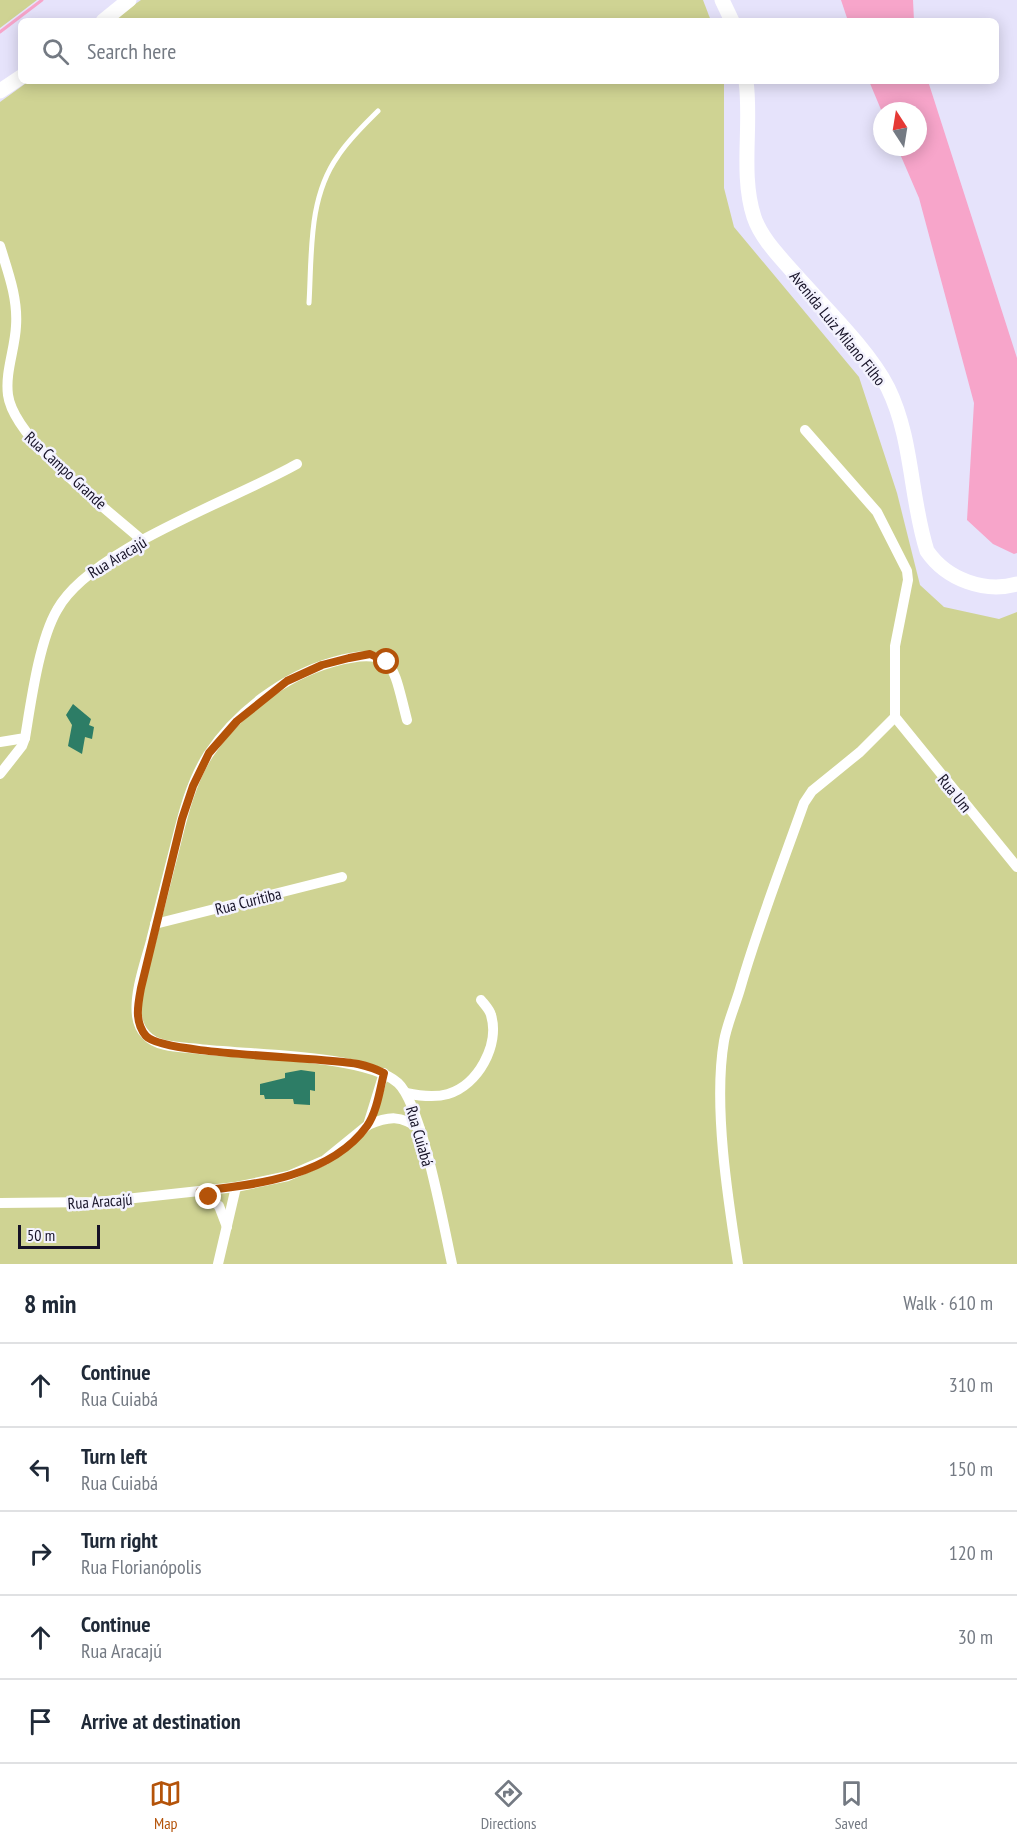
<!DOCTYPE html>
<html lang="en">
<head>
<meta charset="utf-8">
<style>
	:root { --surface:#fff; --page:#f6f6f7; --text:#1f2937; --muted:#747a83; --line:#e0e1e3; --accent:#b45309 }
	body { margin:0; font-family:"PT Sans Narrow",sans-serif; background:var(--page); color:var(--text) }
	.compass { position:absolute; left:873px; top:102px; width:54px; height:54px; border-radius:50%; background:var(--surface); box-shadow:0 3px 15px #0003; rotate:348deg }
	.scale { position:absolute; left:18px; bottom:15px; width:82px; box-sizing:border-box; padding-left:6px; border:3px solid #161227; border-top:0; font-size:16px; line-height:21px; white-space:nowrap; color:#161227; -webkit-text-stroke:4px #f3f2fe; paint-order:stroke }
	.stop { position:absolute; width:18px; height:18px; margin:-14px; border:4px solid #b45309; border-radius:50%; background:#fff }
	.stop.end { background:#b45309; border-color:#fff; box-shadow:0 2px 6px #0008 }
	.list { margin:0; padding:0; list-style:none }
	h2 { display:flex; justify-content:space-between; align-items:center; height:78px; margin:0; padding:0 24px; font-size:26px }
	h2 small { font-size:20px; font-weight:400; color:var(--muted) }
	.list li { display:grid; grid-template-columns:39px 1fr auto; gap:18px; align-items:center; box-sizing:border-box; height:84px; padding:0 24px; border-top:2px solid var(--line) }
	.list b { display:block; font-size:22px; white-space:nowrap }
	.list p { margin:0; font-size:20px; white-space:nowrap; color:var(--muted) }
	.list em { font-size:20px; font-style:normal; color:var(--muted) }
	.icon { flex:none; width:33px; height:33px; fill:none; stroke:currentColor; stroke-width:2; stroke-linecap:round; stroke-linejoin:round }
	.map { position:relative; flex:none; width:1017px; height:1264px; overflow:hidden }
	.search { position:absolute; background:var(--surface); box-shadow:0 3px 15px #0003; left:18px; right:18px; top:18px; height:66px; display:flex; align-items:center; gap:15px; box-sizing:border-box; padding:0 21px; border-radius:9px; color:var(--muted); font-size:22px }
	.sheet { height:498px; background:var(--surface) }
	nav { display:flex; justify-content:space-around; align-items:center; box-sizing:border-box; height:84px; border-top:2px solid var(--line); background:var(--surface); font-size:16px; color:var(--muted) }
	nav a { display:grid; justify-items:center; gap:3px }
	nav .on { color:var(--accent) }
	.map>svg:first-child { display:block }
	.green { fill:#cfd393 }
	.water { fill:#f7a5ca }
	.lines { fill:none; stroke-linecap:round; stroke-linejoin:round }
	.stream { stroke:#f7a5ca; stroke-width:3 }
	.building { fill:#2d7d66 }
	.lane { stroke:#fff; stroke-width:5 }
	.street { stroke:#fff; stroke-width:10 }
	.secondary { stroke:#fff; stroke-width:15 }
	.route { stroke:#b45309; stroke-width:8 }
	.labels { text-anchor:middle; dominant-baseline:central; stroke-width:5; stroke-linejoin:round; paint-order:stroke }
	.street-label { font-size:16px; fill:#161227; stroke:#f3f2fe }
</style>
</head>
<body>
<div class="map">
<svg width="1017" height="1264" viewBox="0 0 1017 1264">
	<rect width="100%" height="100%" fill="#e6e3fb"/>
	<g class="green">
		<polygon points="0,0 37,0 0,28"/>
		<polygon points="141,0 703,0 711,21 111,21"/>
		<polygon points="29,81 724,81 724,188 734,227 859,377 897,493 920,585 944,607 999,619 1017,612 1017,1264 0,1264 0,102"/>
	</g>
	<g class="water">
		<polygon points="841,0 913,0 914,21 848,21"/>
		<polygon points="869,81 928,81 1017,358 1017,553 1014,554 993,544 967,520 974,403 919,198 897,147 918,147 918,111 882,112"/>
	</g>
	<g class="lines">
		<polyline class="stream" points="0,32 42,0"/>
	</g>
	<g class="building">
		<polygon points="73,704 91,719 89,725 94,727 92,739 85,737 82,754 68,746 72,725 66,715"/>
		<polygon points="301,1070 315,1072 315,1091 310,1090 310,1105 294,1104 293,1099 265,1099 264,1095 260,1095 260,1084 285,1078 285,1073"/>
	</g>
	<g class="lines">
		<path class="lane" d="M 309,303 C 312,253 308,198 338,156 C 349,139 364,125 378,111"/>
		<g class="street">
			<path d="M 0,246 C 8,272 18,298 16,326 C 15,349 5,372 8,395 C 14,440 107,509 143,541"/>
			<polyline points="895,717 1017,867"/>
			<path d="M 407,720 C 393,667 396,645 333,662 C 284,676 236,712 208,755 C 187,788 180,829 170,866 C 164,891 157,916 151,941 C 145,963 134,993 137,1016 C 138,1023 141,1030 146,1035 C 157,1048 183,1047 199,1049 C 247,1055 366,1054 398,1083 C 422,1105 444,1228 452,1264"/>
			<path d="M 0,742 L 25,738 C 31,702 39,641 57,610 C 90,549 234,500 297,464"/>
			<polyline points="0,774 22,746 25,738"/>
			<polyline points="155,924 342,877"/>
			<path d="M 406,1093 C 420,1096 434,1098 448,1094 C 478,1085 500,1045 491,1015 C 490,1010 485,1005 481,1000"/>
			<path d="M 368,1125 C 389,1116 401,1115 420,1129"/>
			<polyline points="200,1191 219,1206 227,1227"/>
			<polyline points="0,1203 98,1202 236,1187 288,1176 325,1160 368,1125 384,1073"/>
			<polyline points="218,1264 236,1187"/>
			<path d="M 738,1264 C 728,1200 713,1105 724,1041 C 727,1024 735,1006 740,989 C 758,926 782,865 804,803 L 812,791 L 860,752 L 895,717 L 895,646 L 908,580 L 907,571 L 877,512 L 805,430"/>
		</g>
		<g class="secondary">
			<polyline points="722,0 732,21"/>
			<polyline points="103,21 129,0"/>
			<path d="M 746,81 C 752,125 740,174 754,217 C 761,238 779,256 793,272 C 822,305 869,350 888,388 C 913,439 910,498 927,551 C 947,580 985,593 1017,584"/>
			<polyline points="0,91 21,77"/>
		</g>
	</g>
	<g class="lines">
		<path class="route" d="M 209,1197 L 200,1191 C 256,1185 331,1176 367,1126 C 377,1112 380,1089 384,1073 C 376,1069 367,1066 358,1064 C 323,1057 163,1055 146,1036 C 134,1022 138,1004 141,988 L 182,819 L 193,786 L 209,753 L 237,721 L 287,681 L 322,665 L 349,658 L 370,654 L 387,662"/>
	</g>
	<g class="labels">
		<g class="street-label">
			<text transform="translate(838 328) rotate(51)">Avenida Luiz Milano Filho</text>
			<text transform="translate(66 470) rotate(43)">Rua Campo Grande</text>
			<text transform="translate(117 557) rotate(-31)">Rua Aracajú</text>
			<text transform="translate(955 793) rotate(51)">Rua Um</text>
			<text transform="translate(248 901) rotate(-14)">Rua Curitiba</text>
			<text transform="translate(420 1136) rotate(74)">Rua Cuiabá</text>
			<text transform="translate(100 1201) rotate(-4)">Rua Aracajú</text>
		</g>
	</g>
</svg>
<svg class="compass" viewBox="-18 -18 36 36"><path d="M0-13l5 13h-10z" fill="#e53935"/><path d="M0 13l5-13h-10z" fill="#747a83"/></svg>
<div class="scale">50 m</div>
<div class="stop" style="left:387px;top:662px"></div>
<div class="stop end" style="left:209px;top:1197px"></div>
<div class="search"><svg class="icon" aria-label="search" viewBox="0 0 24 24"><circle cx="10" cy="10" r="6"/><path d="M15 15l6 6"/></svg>Search here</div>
</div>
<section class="sheet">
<h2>8 min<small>Walk · 610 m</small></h2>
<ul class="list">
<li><svg class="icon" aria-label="ahead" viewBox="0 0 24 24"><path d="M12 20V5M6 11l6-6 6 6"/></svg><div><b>Continue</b><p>Rua Cuiabá</p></div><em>310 m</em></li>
<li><svg class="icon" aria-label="left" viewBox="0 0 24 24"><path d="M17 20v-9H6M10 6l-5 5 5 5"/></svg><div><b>Turn left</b><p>Rua Cuiabá</p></div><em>150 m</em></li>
<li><svg class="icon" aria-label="right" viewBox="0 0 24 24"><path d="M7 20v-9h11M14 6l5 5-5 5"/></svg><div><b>Turn right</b><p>Rua Florianópolis</p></div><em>120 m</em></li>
<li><svg class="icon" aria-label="ahead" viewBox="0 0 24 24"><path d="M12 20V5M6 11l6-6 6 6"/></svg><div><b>Continue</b><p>Rua Aracajú</p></div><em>30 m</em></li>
<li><svg class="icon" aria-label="arrive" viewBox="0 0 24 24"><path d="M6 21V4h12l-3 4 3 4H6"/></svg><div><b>Arrive at destination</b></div></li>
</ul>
</section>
<nav>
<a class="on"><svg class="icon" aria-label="map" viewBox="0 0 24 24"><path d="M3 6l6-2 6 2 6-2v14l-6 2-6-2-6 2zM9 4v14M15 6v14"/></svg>Map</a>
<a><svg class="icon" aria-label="directions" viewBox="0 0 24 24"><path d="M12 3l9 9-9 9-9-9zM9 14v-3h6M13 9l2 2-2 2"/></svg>Directions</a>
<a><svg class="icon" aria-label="saved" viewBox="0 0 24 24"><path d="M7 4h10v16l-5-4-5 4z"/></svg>Saved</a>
</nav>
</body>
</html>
